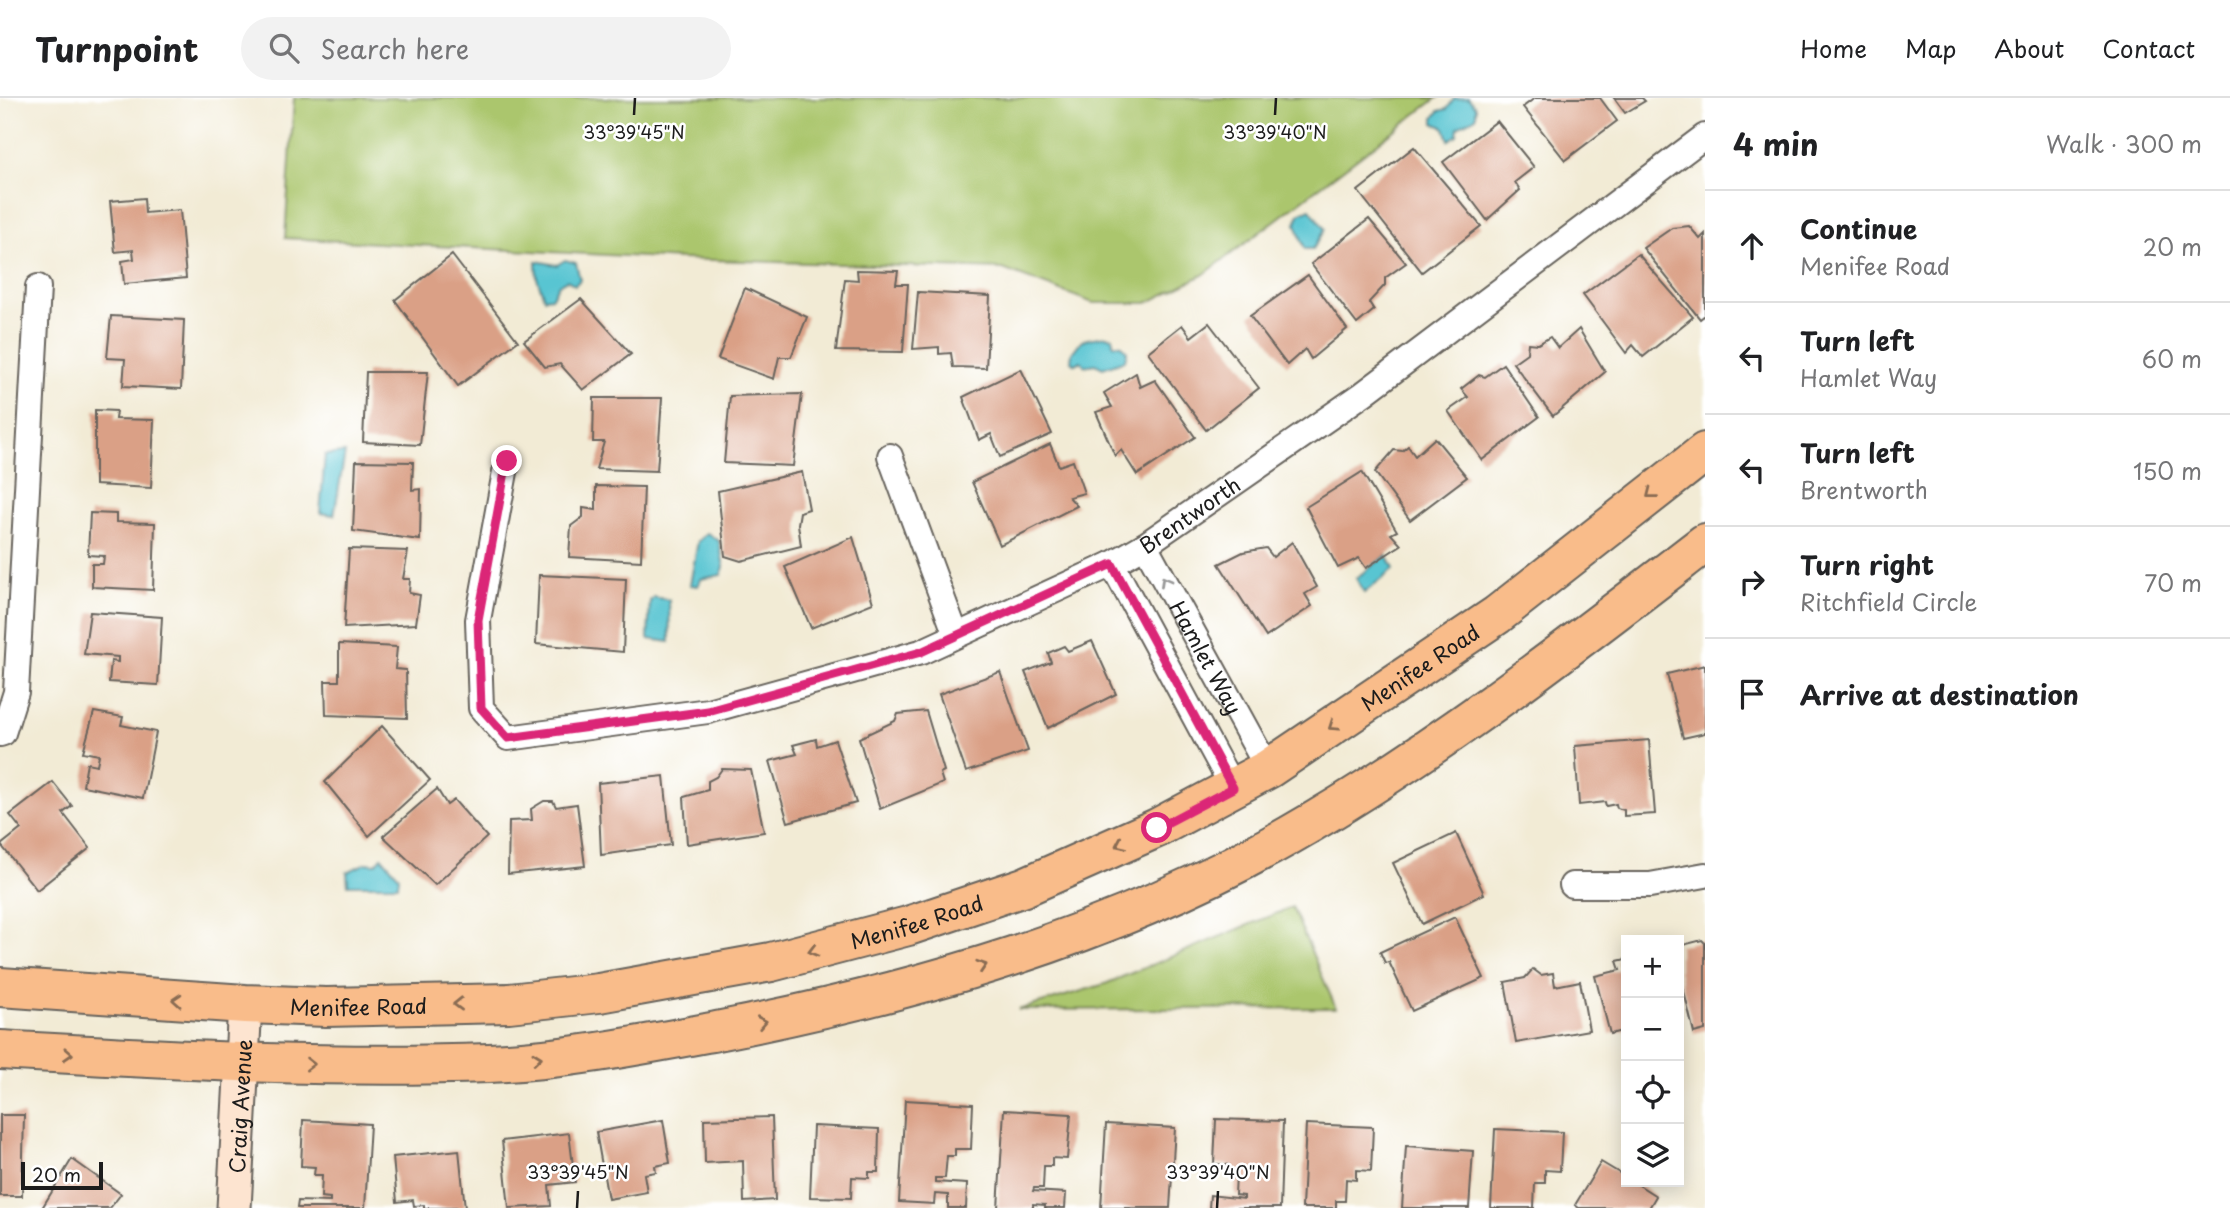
<!DOCTYPE html>
<html lang="en">
<head>
<meta charset="utf-8">
<style>
	:root { --surface:#fff; --page:#f2f2f2; --text:#202124; --muted:#757577; --line:#e0e0e0 }
	body { margin:0; font-family:"Playpen Sans",sans-serif; background:var(--page); color:var(--text) }
	.controls { position:absolute; right:21px; bottom:21px; display:grid; overflow:hidden; border-radius:0px; box-shadow:0 4px 18px #0003 }
	.controls button { width:63px; height:63px; display:grid; place-items:center; padding:0; border:0; border-bottom:2px solid var(--line); background:var(--surface); color:var(--text); font:35px sans-serif }
	.scale { position:absolute; left:21px; bottom:18px; width:82px; box-sizing:border-box; padding-left:7px; border:4px solid #1c1c1c; border-top:0; font-size:19px; line-height:24px; white-space:nowrap; color:#1c1c1c; -webkit-text-stroke:5px #fff; paint-order:stroke }
	.stop { position:absolute; width:21px; height:21px; margin:-16px; border:5px solid #db2777; border-radius:50%; background:#fff }
	.stop.end { background:#db2777; border-color:#fff; box-shadow:0 2px 7px #0008 }
	.list { margin:0; padding:0; list-style:none }
	h2 { display:flex; justify-content:space-between; align-items:center; height:91px; margin:0; padding:0 28px; font-size:30px }
	h2 small { font-size:23px; font-weight:400; color:var(--muted) }
	.list li { display:grid; grid-template-columns:46px 1fr auto; gap:21px; align-items:center; box-sizing:border-box; height:112px; padding:0 28px; border-top:2px solid var(--line) }
	.list b { display:block; font-size:26px; white-space:nowrap }
	.list p { margin:0; font-size:23px; white-space:nowrap; color:var(--muted) }
	.list em { font-size:23px; font-style:normal; color:var(--muted) }
	.icon { flex:none; width:38px; height:38px; fill:none; stroke:currentColor; stroke-width:2; stroke-linecap:round; stroke-linejoin:round }
	.map { position:relative; flex:none; width:1705px; height:1110px; overflow:hidden }
	header { display:flex; align-items:center; gap:42px; box-sizing:border-box; height:98px; padding:0 35px; background:var(--surface); border-bottom:2px solid var(--line) }
	header strong { font-size:33px }
	nav { display:flex; gap:38px; margin-inline-start:auto; font-size:24px }
	.search { width:490px; height:63px; background:var(--page); display:flex; align-items:center; gap:18px; box-sizing:border-box; padding:0 24px; border-radius:38px; color:var(--muted); font-size:26px }
	main { display:flex }
	aside { flex:1; background:var(--surface) }
	.map>svg:first-child { display:block }
	.green { fill:#abc66d; stroke:#647144; stroke-width:2 }
	.water { fill:#59c5d2; stroke:#3a7077; stroke-width:2 }
	.building { fill:#daa086 }
	.lines { fill:none; stroke-linecap:round; stroke-linejoin:round }
	.street-casing { stroke:#67645d; stroke-width:28 }
	.secondary-casing { stroke:#67645d; stroke-width:37 }
	.primary-casing { stroke:#67645d; stroke-width:42 }
	.street { stroke:#fff; stroke-width:24 }
	.secondary { stroke:#fde4d0; stroke-width:33 }
	.primary { stroke:#f9bc8a; stroke-width:38 }
	.oneway { stroke:#8a6c53 }
	.oneway2 { stroke:#999 }
	.route { stroke:#db2777; stroke-width:9 }
	.ticks { fill:none; stroke:#1c1c1c; stroke-width:2.5 }
	.labels { text-anchor:middle; dominant-baseline:central; stroke-width:5; stroke-linejoin:round; paint-order:stroke }
	.street-label { font-size:21px; fill:#1c1c1c; stroke:#fff }
	.ticks-label { font-size:18px; text-anchor:middle; fill:#1c1c1c; stroke:#fff; stroke-width:5; stroke-linejoin:round; paint-order:stroke }
</style>
</head>
<body>
<header>
<strong>Turnpoint</strong>
<div class="search"><svg class="icon" aria-label="search" viewBox="0 0 24 24"><circle cx="10" cy="10" r="6"/><path d="M15 15l6 6"/></svg>Search here</div>
<nav><a>Home</a><a>Map</a><a>About</a><a>Contact</a></nav>
</header>
<main>
<div class="map">
<svg width="1705" height="1110" viewBox="0 0 1705 1110">
	<rect width="100%" height="100%" fill="#fff"/>
	<filter id="ink" filterUnits="userSpaceOnUse"><feTurbulence type="fractalNoise" baseFrequency=".0143" numOctaves="2"/><feDisplacementMap in="SourceGraphic" scale="14" xChannelSelector="R" yChannelSelector="G"/><feConvolveMatrix kernelMatrix="1 2 1 2 8 2 1 2 1" color-interpolation-filters="sRGB"/></filter>
	<filter id="wash" filterUnits="userSpaceOnUse"><feTurbulence type="fractalNoise" baseFrequency=".00686" numOctaves="4" result="noise"/><feDisplacementMap in="SourceGraphic" scale="28" xChannelSelector="R" yChannelSelector="G"/><feGaussianBlur stdDeviation="1.57" result="paint"/><feColorMatrix in="noise" values="0 0 0 0 0 0 0 0 0 0 0 0 0 0 0 0 0 1.4 0 .05"/><feComposite in="paint" operator="in"/></filter>
	<g filter="url(#wash)">
		<rect width="100%" height="100%" fill="#f2ebd5"/>
		<g class="green">
			<polygon points="294,0 1437,0 1203,177 1147,205 1093,205 1003,171 682,161 285,140"/>
			<polygon points="1292,809 1336,910 1018,912 1105,886"/>
		</g>
		<g class="water">
			<polygon points="1468,0 1476,9 1476,19 1458,29 1457,37 1449,42 1445,30 1434,25 1434,20 1439,13 1447,11 1454,1"/>
			<polygon points="1310,111 1325,131 1313,151 1305,151 1296,126 1299,116"/>
			<polygon points="565,162 576,165 580,182 575,187 567,182 558,187 552,199 544,200 537,180 536,163 557,167"/>
			<polygon points="1105,238 1113,239 1113,246 1122,247 1127,253 1125,262 1103,270 1095,266 1085,268 1081,263 1075,266 1071,263 1072,255 1082,242"/>
			<polygon points="345,355 334,417 320,415 325,357"/>
			<polygon points="707,435 719,443 724,469 721,477 701,481 698,488 690,487 698,443"/>
			<polygon points="1387,457 1394,471 1364,495 1356,480"/>
			<polygon points="654,499 669,502 670,544 648,541 650,503"/>
			<polygon points="382,759 399,778 398,787 348,787 347,774 366,765 376,766"/>
		</g>
		<g id="blocks">
			<g class="building">
				<polygon points="1535,0 1600,0 1617,23 1565,62 1523,9"/>
				<polygon points="1614,0 1642,0 1645,3 1625,15"/>
				<polygon points="1497,23 1534,69 1515,84 1520,92 1487,122 1443,64"/>
				<polygon points="1414,49 1481,128 1422,174 1358,93"/>
				<polygon points="144,100 145,115 180,112 186,180 124,186 122,163 134,161 133,152 115,154 110,103"/>
				<polygon points="1369,121 1406,165 1385,180 1385,187 1369,204 1374,212 1357,226 1311,166"/>
				<polygon points="1689,128 1700,141 1705,136 1705,217 1700,221 1643,150 1672,130"/>
				<polygon points="1638,156 1693,219 1643,259 1633,247 1626,255 1583,197"/>
				<polygon points="452,157 518,243 458,288 395,202"/>
				<polygon points="857,172 898,173 896,186 908,186 903,254 836,253 845,181 858,182"/>
				<polygon points="1308,177 1347,231 1311,261 1305,251 1287,267 1250,218"/>
				<polygon points="745,190 807,219 791,259 779,259 774,281 718,261"/>
				<polygon points="918,194 990,198 986,270 953,269 951,255 939,256 939,249 913,251"/>
				<polygon points="581,201 631,256 583,292 560,266 545,269 524,243"/>
				<polygon points="111,218 184,222 181,291 123,288 125,261 107,260"/>
				<polygon points="1209,225 1259,290 1206,332 1148,254 1182,227 1191,239"/>
				<polygon points="1579,231 1605,274 1553,318 1513,265 1527,255 1528,245 1538,246 1550,239 1558,250"/>
				<polygon points="1503,266 1539,319 1482,362 1448,313 1468,299 1461,291 1479,277 1485,279"/>
				<polygon points="1021,271 1052,336 1000,359 991,336 979,342 963,299"/>
				<polygon points="366,274 428,274 420,347 363,344"/>
				<polygon points="1136,275 1140,289 1155,282 1195,339 1137,377 1121,352 1115,358 1096,314 1112,309 1104,295"/>
				<polygon points="802,296 793,368 724,365 730,298"/>
				<polygon points="594,300 662,300 657,373 596,371 604,344 593,344"/>
				<polygon points="95,312 116,313 115,321 154,322 151,390 95,387"/>
				<polygon points="1435,340 1467,379 1410,422 1375,374 1394,352 1402,353 1408,348 1415,358"/>
				<polygon points="1050,346 1059,368 1073,363 1084,395 1069,399 1077,408 1000,447 972,384"/>
				<polygon points="356,363 413,364 412,392 421,391 420,442 353,433"/>
				<polygon points="802,374 809,411 800,414 798,426 801,448 741,463 725,458 718,393"/>
				<polygon points="1362,374 1397,433 1391,436 1401,447 1366,470 1359,460 1338,470 1306,409"/>
				<polygon points="596,388 644,389 641,463 569,459 571,428 583,419 583,410 596,412"/>
				<polygon points="90,415 116,416 116,424 155,425 153,492 92,489 92,466 103,466 104,458 88,457"/>
				<polygon points="853,439 873,505 811,530 785,469"/>
				<polygon points="1292,444 1317,489 1305,496 1312,508 1266,539 1219,466 1243,454 1266,450 1273,459"/>
				<polygon points="349,451 408,453 403,481 410,481 409,495 420,497 416,526 344,530"/>
				<polygon points="539,477 626,481 623,554 536,546"/>
				<polygon points="90,514 162,519 158,587 109,584 111,563 118,564 118,559 84,556"/>
				<polygon points="1092,543 1116,596 1048,630 1025,574 1051,564 1048,555 1064,548 1068,553"/>
				<polygon points="339,546 397,549 395,571 406,572 407,620 326,617 325,583 339,583"/>
				<polygon points="1705,567 1705,635 1683,640 1667,576"/>
				<polygon points="1000,574 1028,653 966,674 939,596"/>
				<polygon points="926,613 944,673 940,675 943,685 880,711 859,640 895,623 898,616"/>
				<polygon points="94,614 123,619 121,627 156,634 143,700 83,688 87,665 97,667 99,657 83,654"/>
				<polygon points="382,628 430,682 369,738 325,684"/>
				<polygon points="816,641 817,648 835,642 856,705 788,724 770,663 797,656 793,647"/>
				<polygon points="1649,642 1655,716 1624,718 1624,712 1617,710 1616,706 1606,708 1605,704 1579,707 1575,648"/>
				<polygon points="722,671 751,672 764,734 687,746 684,699 708,692 708,683 716,679"/>
				<polygon points="664,678 671,747 601,757 598,685"/>
				<polygon points="53,684 72,708 63,715 90,750 37,792 1,747 21,731 10,717"/>
				<polygon points="437,691 447,707 454,702 487,739 435,787 383,738"/>
				<polygon points="544,703 553,703 556,709 577,706 585,768 508,776 509,723 532,722 531,711"/>
				<polygon points="1456,735 1484,796 1422,826 1393,765"/>
				<polygon points="1455,819 1484,880 1412,913 1389,864 1385,865 1380,854"/>
				<polygon points="1702,842 1705,845 1705,932 1694,935 1679,873 1679,848"/>
				<polygon points="1626,861 1626,932 1610,936 1595,878 1620,872 1617,863"/>
				<polygon points="1533,871 1541,877 1553,875 1555,888 1580,883 1589,932 1516,945 1505,884 1525,880"/>
				<polygon points="905,1002 973,1006 971,1051 955,1051 955,1058 947,1058 945,1080 935,1080 935,1084 967,1086 966,1110 948,1110 948,1097 935,1096 934,1106 899,1104"/>
				<polygon points="1004,1012 1071,1016 1067,1061 1052,1060 1052,1068 1044,1068 1043,1090 1034,1090 1033,1093 1066,1095 1065,1110 1045,1110 1045,1107 1033,1106 1033,1110 998,1110"/>
				<polygon points="0,1017 24,1017 22,1098 0,1098"/>
				<polygon points="772,1019 775,1102 744,1104 743,1063 705,1065 704,1021"/>
				<polygon points="1216,1021 1283,1023 1280,1110 1209,1110 1210,1097 1244,1101 1244,1098 1235,1097 1236,1075 1229,1075 1229,1067 1214,1066"/>
				<polygon points="303,1022 370,1026 365,1110 297,1110 298,1103 330,1104 330,1100 321,1099 322,1077 314,1077 315,1069 301,1068"/>
				<polygon points="663,1022 670,1065 655,1068 656,1074 644,1076 647,1094 608,1101 596,1034"/>
				<polygon points="1106,1026 1175,1030 1170,1110 1101,1110"/>
				<polygon points="1306,1026 1373,1029 1371,1073 1356,1072 1356,1082 1346,1081 1345,1103 1336,1103 1336,1110 1302,1110"/>
				<polygon points="813,1028 879,1031 878,1074 869,1074 869,1080 852,1079 851,1100 810,1099"/>
				<polygon points="1495,1031 1562,1034 1560,1073 1545,1072 1545,1085 1535,1085 1534,1110 1491,1110"/>
				<polygon points="569,1035 575,1084 549,1087 551,1108 509,1110 502,1043"/>
				<polygon points="1406,1048 1473,1053 1469,1110 1402,1110"/>
				<polygon points="459,1052 465,1110 424,1110 424,1107 414,1108 413,1102 397,1104 393,1059"/>
				<polygon points="72,1061 121,1096 110,1110 42,1110"/>
				<polygon points="1601,1064 1626,1079 1626,1084 1634,1084 1656,1098 1649,1110 1579,1110 1575,1107"/>
			</g>
		</g>
	</g>
	<g filter="url(#ink)">
		<use href="#blocks" fill-opacity="0" stroke="#67645d" stroke-width="2"/>
		<g class="lines">
			<g class="street-casing">
				<g id="street">
					<polyline points="890,358 956,537"/>
					<path id="s1" d="M 507,363 L 478,522 L 481,610 L 508,640 L 708,613 L 921,554 L 1112,466 L 1145,447 L 1363,296 L 1705,38"/>
					<path id="s2" d="M 1145,447 L 1268,671"/>
					<polyline points="1112,466 1233,690"/>
					<polyline points="0,636 3,635 16,594 38,189"/>
					<polyline points="1572,787 1650,787 1705,777"/>
				</g>
			</g>
			<g class="secondary-casing">
				<g id="secondary">
					<path id="s3" d="M 234,1110 L 245,906"/>
				</g>
			</g>
			<g class="primary-casing">
				<g id="primary">
					<path id="s4" d="M 0,889 L 245,906 L 326,909 L 509,905 L 599,895 L 771,864 L 908,828 L 1024,789 L 1157,730 L 1268,671 L 1497,517 L 1705,354"/>
					<path d="M 0,952 C 163,961 325,971 489,965 C 565,962 642,947 717,933 C 916,894 1113,838 1290,737 C 1437,653 1571,548 1705,445"/>
				</g>
			</g>
			<use href="#street" class="street"/>
			<use href="#secondary" class="secondary"/>
			<use href="#primary" class="primary"/>
		</g>
		<defs><path id="oneway-chevron" d="M-2-3.5L2.5 0L-2 3.5" fill="none" stroke-width="1.6" stroke-linecap="round" stroke-linejoin="round" transform="scale(1.75)"/></defs>
		<g class="oneway">
			<use href="#oneway-chevron" transform="translate(1651 396) rotate(142)"/>
			<use href="#oneway-chevron" transform="translate(1333 628) rotate(146)"/>
			<use href="#oneway-chevron" transform="translate(1120 746) rotate(156)"/>
			<use href="#oneway-chevron" transform="translate(813 853) rotate(165)"/>
			<use href="#oneway-chevron" transform="translate(982 868) rotate(-18)"/>
			<use href="#oneway-chevron" transform="translate(177 902) rotate(-176)"/>
			<use href="#oneway-chevron" transform="translate(458 906) rotate(179)"/>
			<use href="#oneway-chevron" transform="translate(762 924) rotate(-11)"/>
			<use href="#oneway-chevron" transform="translate(68 956) rotate(3)"/>
			<use href="#oneway-chevron" transform="translate(537 960) rotate(-6)"/>
			<use href="#oneway-chevron" transform="translate(310 966) rotate(1)"/>
		</g>
		<use class="oneway2" href="#oneway-chevron" transform="translate(1165 483) rotate(-119)"/>
	</g>
	<g class="lines" filter="url(#ink)">
		<polyline class="route" points="507,363 478,522 481,610 508,640 708,613 921,554 1112,466 1233,690 1157,730"/>
	</g>
	<path class="ticks" d="M 634,17 L 635,0M 1275,17 L 1276,0M 577,1110 L 578,1093M 1217,1110 L 1218,1093"/>
	<g class="labels">
		<g class="street-label">
			<text stroke="none"><textPath href="#s1" startOffset="1015">Brentworth</textPath></text>
			<text stroke="none"><textPath href="#s2" startOffset="128">Hamlet Way</textPath></text>
			<text stroke="none"><textPath href="#s4" startOffset="1493">Menifee Road</textPath></text>
			<text stroke="none"><textPath href="#s4" startOffset="926">Menifee Road</textPath></text>
			<text stroke="none"><textPath href="#s4" startOffset="359">Menifee Road</textPath></text>
			<text stroke="none"><textPath href="#s3" startOffset="102">Craig Avenue</textPath></text>
		</g>
	</g>
	<g class="ticks-label">
		<text x="634" y="41">33°39'45"N</text>
		<text x="1275" y="41">33°39'40"N</text>
		<text x="578" y="1081">33°39'45"N</text>
		<text x="1218" y="1081">33°39'40"N</text>
	</g>
</svg>
<div class="controls">
<button>+</button>
<button>−</button>
<button><svg class="icon" aria-label="locate" viewBox="0 0 24 24"><circle cx="12" cy="12" r="6"/><path d="M12 2v4M12 18v4M2 12h4M18 12h4"/></svg></button>
<button><svg class="icon" aria-label="layers" viewBox="0 0 24 24"><path d="M12 4l9 5-9 5-9-5zM3 14l9 5 9-5"/></svg></button>
</div>
<div class="scale">20 m</div>
<div class="stop" style="left:1157px;top:730px"></div>
<div class="stop end" style="left:507px;top:363px"></div>
</div>
<aside>
<h2>4 min<small>Walk · 300 m</small></h2>
<ul class="list">
<li><svg class="icon" aria-label="ahead" viewBox="0 0 24 24"><path d="M12 20V5M6 11l6-6 6 6"/></svg><div><b>Continue</b><p>Menifee Road</p></div><em>20 m</em></li>
<li><svg class="icon" aria-label="left" viewBox="0 0 24 24"><path d="M17 20v-9H6M10 6l-5 5 5 5"/></svg><div><b>Turn left</b><p>Hamlet Way</p></div><em>60 m</em></li>
<li><svg class="icon" aria-label="left" viewBox="0 0 24 24"><path d="M17 20v-9H6M10 6l-5 5 5 5"/></svg><div><b>Turn left</b><p>Brentworth</p></div><em>150 m</em></li>
<li><svg class="icon" aria-label="right" viewBox="0 0 24 24"><path d="M7 20v-9h11M14 6l5 5-5 5"/></svg><div><b>Turn right</b><p>Ritchfield Circle</p></div><em>70 m</em></li>
<li><svg class="icon" aria-label="arrive" viewBox="0 0 24 24"><path d="M6 21V4h12l-3 4 3 4H6"/></svg><div><b>Arrive at destination</b></div></li>
</ul>
</aside>
</main>
</body>
</html>
